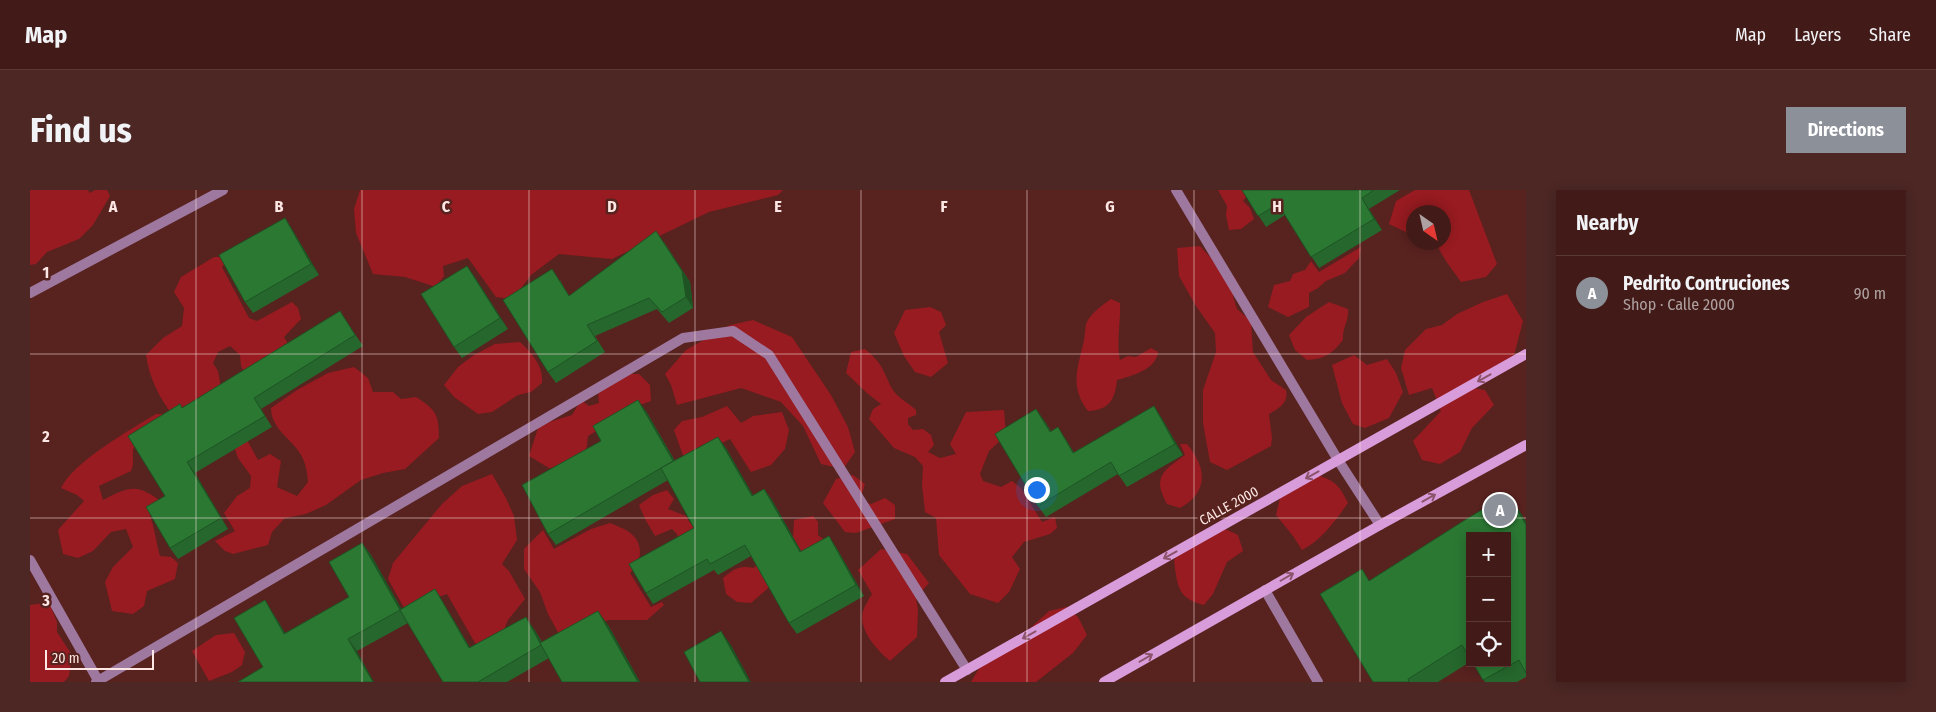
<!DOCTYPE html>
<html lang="en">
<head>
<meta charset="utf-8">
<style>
	:root { --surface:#421a17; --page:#4c2724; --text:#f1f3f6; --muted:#aea1a1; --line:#5a3836; --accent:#8c9099 }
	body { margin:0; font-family:"Fira Sans Condensed",sans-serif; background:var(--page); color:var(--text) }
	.controls { position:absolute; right:15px; bottom:15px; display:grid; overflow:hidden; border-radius:0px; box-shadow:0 2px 12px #0003 }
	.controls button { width:45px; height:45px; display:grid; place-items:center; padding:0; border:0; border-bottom:1px solid var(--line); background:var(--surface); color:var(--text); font:25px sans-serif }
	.compass { position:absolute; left:1376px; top:15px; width:45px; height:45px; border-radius:50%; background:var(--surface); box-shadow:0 2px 12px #0003; rotate:146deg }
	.scale { position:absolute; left:15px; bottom:12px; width:109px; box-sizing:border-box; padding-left:5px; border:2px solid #fde7e4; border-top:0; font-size:14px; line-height:18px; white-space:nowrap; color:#fde7e4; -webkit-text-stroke:4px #58221f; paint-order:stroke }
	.you { position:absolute; left:1006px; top:299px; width:18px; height:18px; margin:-12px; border:4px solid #fff; border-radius:50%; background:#1a73e8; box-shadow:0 0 0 8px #1a73e833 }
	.badge { display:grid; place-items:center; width:32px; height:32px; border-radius:50%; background:var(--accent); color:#fff; font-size:16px; font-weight:700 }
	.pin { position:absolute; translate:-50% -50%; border:2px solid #fff; box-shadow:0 1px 5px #0006 }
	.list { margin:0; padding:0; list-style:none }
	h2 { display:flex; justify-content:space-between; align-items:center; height:65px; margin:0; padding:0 20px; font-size:21px }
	h2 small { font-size:16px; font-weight:400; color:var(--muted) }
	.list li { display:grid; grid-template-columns:32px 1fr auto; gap:15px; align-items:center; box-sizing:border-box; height:75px; padding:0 20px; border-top:1px solid var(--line) }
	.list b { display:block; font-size:19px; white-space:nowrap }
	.list p { margin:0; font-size:16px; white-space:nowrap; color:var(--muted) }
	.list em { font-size:16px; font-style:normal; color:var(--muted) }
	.icon { flex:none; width:28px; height:28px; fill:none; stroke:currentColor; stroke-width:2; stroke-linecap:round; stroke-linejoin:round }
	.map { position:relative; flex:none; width:1496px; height:492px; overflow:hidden; border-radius:0px }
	header { display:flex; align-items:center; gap:30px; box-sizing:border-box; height:70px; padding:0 25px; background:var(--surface); border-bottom:1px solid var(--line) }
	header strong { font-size:24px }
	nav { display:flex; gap:28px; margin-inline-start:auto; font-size:18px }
	.intro { display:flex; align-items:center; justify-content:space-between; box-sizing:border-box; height:120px; padding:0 30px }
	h1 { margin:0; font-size:35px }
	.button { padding:12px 22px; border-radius:0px; background:var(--accent); color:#fff; font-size:18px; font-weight:700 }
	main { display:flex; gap:30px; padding:0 30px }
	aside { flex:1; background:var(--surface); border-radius:0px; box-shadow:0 2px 12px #0003 }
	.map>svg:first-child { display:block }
	.green { fill:#971b20 }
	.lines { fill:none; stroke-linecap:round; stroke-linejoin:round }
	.street { stroke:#9e789f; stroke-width:10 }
	.secondary { stroke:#d99cdb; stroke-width:10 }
	.wall { fill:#25672c }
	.shaded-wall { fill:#1e5424 }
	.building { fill:#2b7833; stroke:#1e5424 }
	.oneway { stroke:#8c536a }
	.grid { fill:none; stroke:#fde7e4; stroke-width:1; stroke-opacity:0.55 }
	.labels { text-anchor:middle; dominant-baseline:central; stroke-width:5; stroke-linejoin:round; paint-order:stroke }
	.street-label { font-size:14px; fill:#fde7e4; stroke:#58221f }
	.grid-label { font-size:16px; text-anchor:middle; font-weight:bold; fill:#fde7e4; stroke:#58221f; stroke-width:5; stroke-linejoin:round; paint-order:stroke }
</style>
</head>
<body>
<header>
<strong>Map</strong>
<nav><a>Map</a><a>Layers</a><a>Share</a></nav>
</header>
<div class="intro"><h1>Find us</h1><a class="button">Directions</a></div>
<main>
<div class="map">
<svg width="1496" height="492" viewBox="0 0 1496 492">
	<rect width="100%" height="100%" fill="#58221f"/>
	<g class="green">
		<polygon points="0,0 58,0 60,3 65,0 77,0 80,6 63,35 49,49 17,62 6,74 0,75"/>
		<polygon points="330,0 753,0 748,5 679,22 582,69 529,64 501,85 483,109 466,107 438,68 413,76 414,86 406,97 375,87 343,84 326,43 324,19"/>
		<polygon points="1188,0 1221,0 1213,11 1220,18 1224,29 1211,39 1199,40 1196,25 1197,16"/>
		<path d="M 1385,0 L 1439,0 L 1467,74 L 1456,87 L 1431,92 C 1423,80 1411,67 1407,53 L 1414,52 L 1414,22 L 1384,22 L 1383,42 L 1378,43 L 1359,34 L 1366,11 Z"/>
		<path d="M 1170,56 L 1182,69 L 1206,89 L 1207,95 L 1203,106 L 1207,119 L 1221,131 L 1223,162 L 1241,190 L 1256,200 C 1259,213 1249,218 1239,224 L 1242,248 L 1241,256 L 1197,280 L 1180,272 L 1173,233 L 1173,200 L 1186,162 L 1185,143 L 1166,116 L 1149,86 L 1147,58 Z"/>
		<polygon points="1331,57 1329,68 1315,83 1296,91 1288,98 1279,103 1279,117 1258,127 1238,117 1244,95 1260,91 1263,84 1275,80 1281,71 1289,82"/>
		<path d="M 184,67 L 194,67 L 196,72 L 192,77 L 219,128 L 227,131 L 262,112 L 268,118 L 271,129 L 254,147 L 260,157 L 217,188 L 211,176 L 210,165 L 200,156 L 188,162 L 183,173 L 188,181 L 191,198 L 144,227 C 130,209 119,188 116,165 L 133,148 L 152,136 L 154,118 L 144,102 L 151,87 Z"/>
		<polygon points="1477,104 1493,131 1483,169 1437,197 1455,200 1464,215 1442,238 1430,262 1410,274 1392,270 1383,251 1411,221 1402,198 1379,205 1371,178 1375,160 1396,139 1412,135 1427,124 1453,112"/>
		<path d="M 1081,109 L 1090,113 C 1091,131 1086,154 1090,170 L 1098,166 L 1106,167 L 1121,158 L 1128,162 C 1126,180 1101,186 1087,190 C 1085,210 1079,220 1058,221 C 1039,196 1048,178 1054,150 C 1055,145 1055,139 1056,134 C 1060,124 1072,115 1081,109 Z"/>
		<path d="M 1299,112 L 1318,119 C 1319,132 1312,137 1313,150 C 1302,164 1294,169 1277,170 L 1265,160 L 1259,145 L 1276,127 Z"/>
		<polygon points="900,117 911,122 916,135 909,142 918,173 901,187 885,182 874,166 864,143 875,120"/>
		<polygon points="723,130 762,147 801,205 818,237 825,262 813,279 791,274 773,236 751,212 711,198 647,215 641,195 635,184 656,160 700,135"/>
		<path d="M 490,152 C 502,163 514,177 512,193 L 501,202 L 488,205 L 462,222 L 448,224 L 424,207 L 414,195 L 428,177 L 444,165 L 465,154 Z"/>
		<path d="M 835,159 C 842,165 849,171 853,180 C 858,189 860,198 867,205 C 873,211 880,214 886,220 L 886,225 L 878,228 L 878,234 L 883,240 L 893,239 L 901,245 L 904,255 L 898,262 L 910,268 L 926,264 L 920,254 L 936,222 L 974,220 L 976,245 L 959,261 L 950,284 L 953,291 L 971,297 L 982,291 L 991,298 L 1012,332 L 1025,327 L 1027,338 L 1020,344 L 994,352 L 982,367 L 990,379 L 979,402 L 968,413 L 940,404 L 909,365 L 906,328 L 895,322 L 892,295 L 893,276 L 885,267 L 864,258 L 839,229 L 843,219 L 851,214 L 838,204 L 816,183 L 821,162 Z"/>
		<polygon points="1324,165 1337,175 1357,169 1366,183 1373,202 1359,228 1335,238 1323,234 1312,213 1302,175"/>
		<path d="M 324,177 L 338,188 L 343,202 L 363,202 L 371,209 L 386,207 C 406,220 409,224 409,248 L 375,279 L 353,283 L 331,290 L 296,315 L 276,324 L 255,328 L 242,342 L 238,355 L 203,364 L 195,361 L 185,351 L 205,341 L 194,323 L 207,306 L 220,298 L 221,286 L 208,268 L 202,250 L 217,250 L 228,270 L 240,264 L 251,271 L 247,297 L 267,306 L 278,292 C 277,282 276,274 271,265 C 262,249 241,239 241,218 L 267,200 L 298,183 Z"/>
		<polygon points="593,184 609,184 620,195 621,211 610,215 558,246 556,263 530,277 519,278 499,266 509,235 542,225 551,210 559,216 569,213 568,204"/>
		<polygon points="697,216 711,233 723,226 752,222 759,240 755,259 741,275 721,282 700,249 655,271 644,240 652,231 672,227"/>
		<path d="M 126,224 L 137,224 C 126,234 104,246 103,262 C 102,270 105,271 101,281 L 69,296 L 73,310 C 100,296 107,293 133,313 L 129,321 L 120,326 C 125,339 126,352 130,366 L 141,367 L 148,373 L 145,389 L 117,401 L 114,416 L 103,424 L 82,421 L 75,392 L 83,377 L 103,357 L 96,339 L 81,342 L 63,361 L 48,368 L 33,364 L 28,340 L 54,311 L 47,305 L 31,298 C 42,273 101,239 126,224 Z"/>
		<path d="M 1150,254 L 1157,254 C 1177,278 1179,302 1150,318 L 1137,314 C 1122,287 1133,281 1155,265 Z"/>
		<path d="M 1278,282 C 1302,290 1307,290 1318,313 C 1305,331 1292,350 1272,360 L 1263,346 L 1246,325 L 1252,299 Z"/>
		<polygon points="462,284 476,308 484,326 487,350 472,374 479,381 495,409 478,430 472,445 456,462 445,453 417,404 393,412 378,425 358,389 363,373 412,314 432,296"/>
		<polygon points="823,285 835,294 830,310 841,314 855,308 865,315 865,329 826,343 815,342 793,313 806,289"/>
		<polygon points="637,300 644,309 638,319 656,326 660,333 678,328 650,354 647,344 642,339 625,346 615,329 609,315 623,305"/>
		<path d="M 783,326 L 788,332 L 788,345 L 797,352 L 752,386 L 721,413 L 707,412 L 696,404 L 693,388 C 704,379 709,375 723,378 L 753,358 L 763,347 L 764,330 Z"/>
		<path d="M 580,333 C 586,336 594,338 599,342 C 614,352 613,372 600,383 L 621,417 L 632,412 L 634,415 L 617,430 L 579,430 L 546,442 L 529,444 L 518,424 L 510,402 L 494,379 L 494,359 L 513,340 L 524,359 L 561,339 Z"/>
		<path d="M 1187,335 L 1208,345 L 1213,361 L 1197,372 L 1183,404 L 1174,415 C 1147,409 1147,394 1144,370 L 1164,345 Z"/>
		<path d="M 851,359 L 877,364 L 899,393 L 886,408 L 888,420 L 887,447 L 860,471 C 847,460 828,440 833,421 C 835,415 839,409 842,404 L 828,380 Z"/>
		<polygon points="19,412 27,432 27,442 42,465 39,486 34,492 0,492 0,415"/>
		<polygon points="1036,417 1048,427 1057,445 1043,463 1006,492 941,492 954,470 994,444 1019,421"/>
		<polygon points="204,443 215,462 212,475 202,482 179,491 162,461 186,445"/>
	</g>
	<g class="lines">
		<g class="street">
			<polyline points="1146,0 1308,270 1350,335"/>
			<polyline points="0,103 193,0"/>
			<polyline points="0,370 69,492"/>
			<polyline points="1235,400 1288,492"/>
			<polyline points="66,492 653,148 703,141 739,165 937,480"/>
		</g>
		<g class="secondary">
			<polyline points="915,492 1496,164"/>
			<polyline points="1074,492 1350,335 1496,255"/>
		</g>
	</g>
	<g class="wall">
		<polygon points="1212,0 1370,0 1339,19 1352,40 1289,78 1255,25 1236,37"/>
		<polygon points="255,28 262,39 289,85 223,123 215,112"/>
		<polygon points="634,52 660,92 663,118 639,133 627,119 565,146 575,162 526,193 518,182 530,90 539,106"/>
		<polygon points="437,76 478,139 432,168 424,157"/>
		<polygon points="317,132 333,156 231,219 242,237 165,283 198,339 148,369 140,358 135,306 153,218"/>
		<polygon points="616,221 645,271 696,258 723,306 734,299 742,310 771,362 806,357 834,406 767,444 759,433 721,366 688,385 684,380 623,414 616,403 664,338 638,290 526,355 518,344 571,251"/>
		<polygon points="1131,227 1153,265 1097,297 1088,284 1016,327 1008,316 1014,230 1021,241 1035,248 1044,263"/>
		<polygon points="1478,304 1488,319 1496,332 1496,487 1487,492 1455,492 1443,473 1440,346 1440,472 1408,492 1343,492 1340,391"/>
		<polygon points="332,353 341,365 371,419 405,399 413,412 440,458 504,439 512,452 578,435 610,492 532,492 519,468 477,492 413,492 378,433 327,461 233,477 243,423 255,443 319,407"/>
	</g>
	<g class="shaded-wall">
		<polygon points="1332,8 1339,19 1352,40 1344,29"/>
		<polygon points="255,28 262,39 289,85 281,74"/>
		<polygon points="626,41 660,92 663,118 656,107"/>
		<polygon points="437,76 445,87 478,139 470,128"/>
		<polygon points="608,210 616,221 651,282 643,271"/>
		<polygon points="1124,216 1131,227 1153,265 1145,254"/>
		<polygon points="1006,219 1014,230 1028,253 1020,242"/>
		<polygon points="1028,237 1035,248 1051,274 1043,263"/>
		<polygon points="688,247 696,258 730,317 722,306"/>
		<polygon points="157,272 165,283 198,339 191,328"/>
		<polygon points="734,299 742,310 778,373 770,362"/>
		<polygon points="1478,304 1488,319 1496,332 1496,335"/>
		<polygon points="799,346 806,357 834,406 826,395"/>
		<polygon points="332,353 341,365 379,432 370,420"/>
		<polygon points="405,399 413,412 448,471 439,458"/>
		<polygon points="235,410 243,423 263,456 254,444"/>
		<polygon points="568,421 578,435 610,492 608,492"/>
		<polygon points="496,427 504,439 520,467 511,455"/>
		<polygon points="691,441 701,455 721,492 719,492"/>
		<polygon points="318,449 327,461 344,492 343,492"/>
	</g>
	<g class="building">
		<polygon points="1212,0 1344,0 1332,8 1344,29 1281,67 1248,14 1228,26"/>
		<polygon points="255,28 281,74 215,112 189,65"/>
		<polygon points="626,41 652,81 656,107 632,122 619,108 557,135 567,151 518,182 473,110 522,79 539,106"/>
		<polygon points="437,76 470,128 424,157 391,104"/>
		<polygon points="310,121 325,145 224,208 235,226 157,272 191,328 140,358 116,317 135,306 98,246 150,214 152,218"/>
		<polygon points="608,210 643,271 518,344 492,295 571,251 563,236"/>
		<polygon points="1124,216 1145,254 1089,286 1081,272 1008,316 965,244 1006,219 1020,242 1028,237 1043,263"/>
		<polygon points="688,247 722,306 734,299 770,362 799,346 826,395 759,433 715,355 680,374 677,369 616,403 599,374 664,338 631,278"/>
		<polygon points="1478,304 1496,335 1496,483 1489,470 1453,490 1443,473 1477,473 1477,346 1440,346 1440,468 1432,455 1378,489 1379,492 1343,492 1290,404 1332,379 1339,391 1435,330"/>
		<polygon points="332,353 370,420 318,449 343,492 208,492 233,477 204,428 235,410 254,444 319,407 299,372"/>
		<polygon points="405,399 439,458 496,427 511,455 448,492 413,492 370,420"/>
		<polygon points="568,421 608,492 532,492 510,453"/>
		<polygon points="691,441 719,492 670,492 654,462"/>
	</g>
	<defs><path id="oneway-shaft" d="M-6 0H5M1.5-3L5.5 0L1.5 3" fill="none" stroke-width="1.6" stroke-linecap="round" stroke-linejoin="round" transform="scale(1.25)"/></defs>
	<g class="oneway">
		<use href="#oneway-shaft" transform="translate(1454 188) rotate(151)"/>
		<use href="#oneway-shaft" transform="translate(1282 285) rotate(151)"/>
		<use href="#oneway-shaft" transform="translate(1399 308) rotate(-29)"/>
		<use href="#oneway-shaft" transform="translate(1140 365) rotate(151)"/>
		<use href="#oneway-shaft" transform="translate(1257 387) rotate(-30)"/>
		<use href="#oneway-shaft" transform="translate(999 445) rotate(151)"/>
		<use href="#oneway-shaft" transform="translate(1116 468) rotate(-30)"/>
	</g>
	<path class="grid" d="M 166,0 L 166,492M 332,0 L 332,492M 499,0 L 499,492M 665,0 L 665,492M 831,0 L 831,492M 997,0 L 997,492M 1164,0 L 1164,492M 1330,0 L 1330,492M 0,164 L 1496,164M 0,328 L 1496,328"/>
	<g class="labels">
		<g class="street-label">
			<text transform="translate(1199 316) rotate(-29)">CALLE 2000</text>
		</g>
	</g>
	<g class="grid-label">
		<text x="83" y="22">A</text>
		<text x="249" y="22">B</text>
		<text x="416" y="22">C</text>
		<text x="582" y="22">D</text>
		<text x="748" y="22">E</text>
		<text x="914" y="22">F</text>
		<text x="1080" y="22">G</text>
		<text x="1247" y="22">H</text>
		<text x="16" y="88">1</text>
		<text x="16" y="252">2</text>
		<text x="16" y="416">3</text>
	</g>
</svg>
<div class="controls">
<button>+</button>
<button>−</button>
<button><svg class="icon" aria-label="locate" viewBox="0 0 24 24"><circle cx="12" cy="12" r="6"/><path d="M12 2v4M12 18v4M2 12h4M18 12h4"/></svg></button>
</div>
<svg class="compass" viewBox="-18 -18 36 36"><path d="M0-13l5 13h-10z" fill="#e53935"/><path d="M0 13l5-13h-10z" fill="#aea1a1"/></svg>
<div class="scale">20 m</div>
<div class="you"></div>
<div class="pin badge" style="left:1470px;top:320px">A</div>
</div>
<aside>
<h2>Nearby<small></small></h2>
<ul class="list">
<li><span class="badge">A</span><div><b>Pedrito Contruciones</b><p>Shop · Calle 2000</p></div><em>90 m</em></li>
</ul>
</aside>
</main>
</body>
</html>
